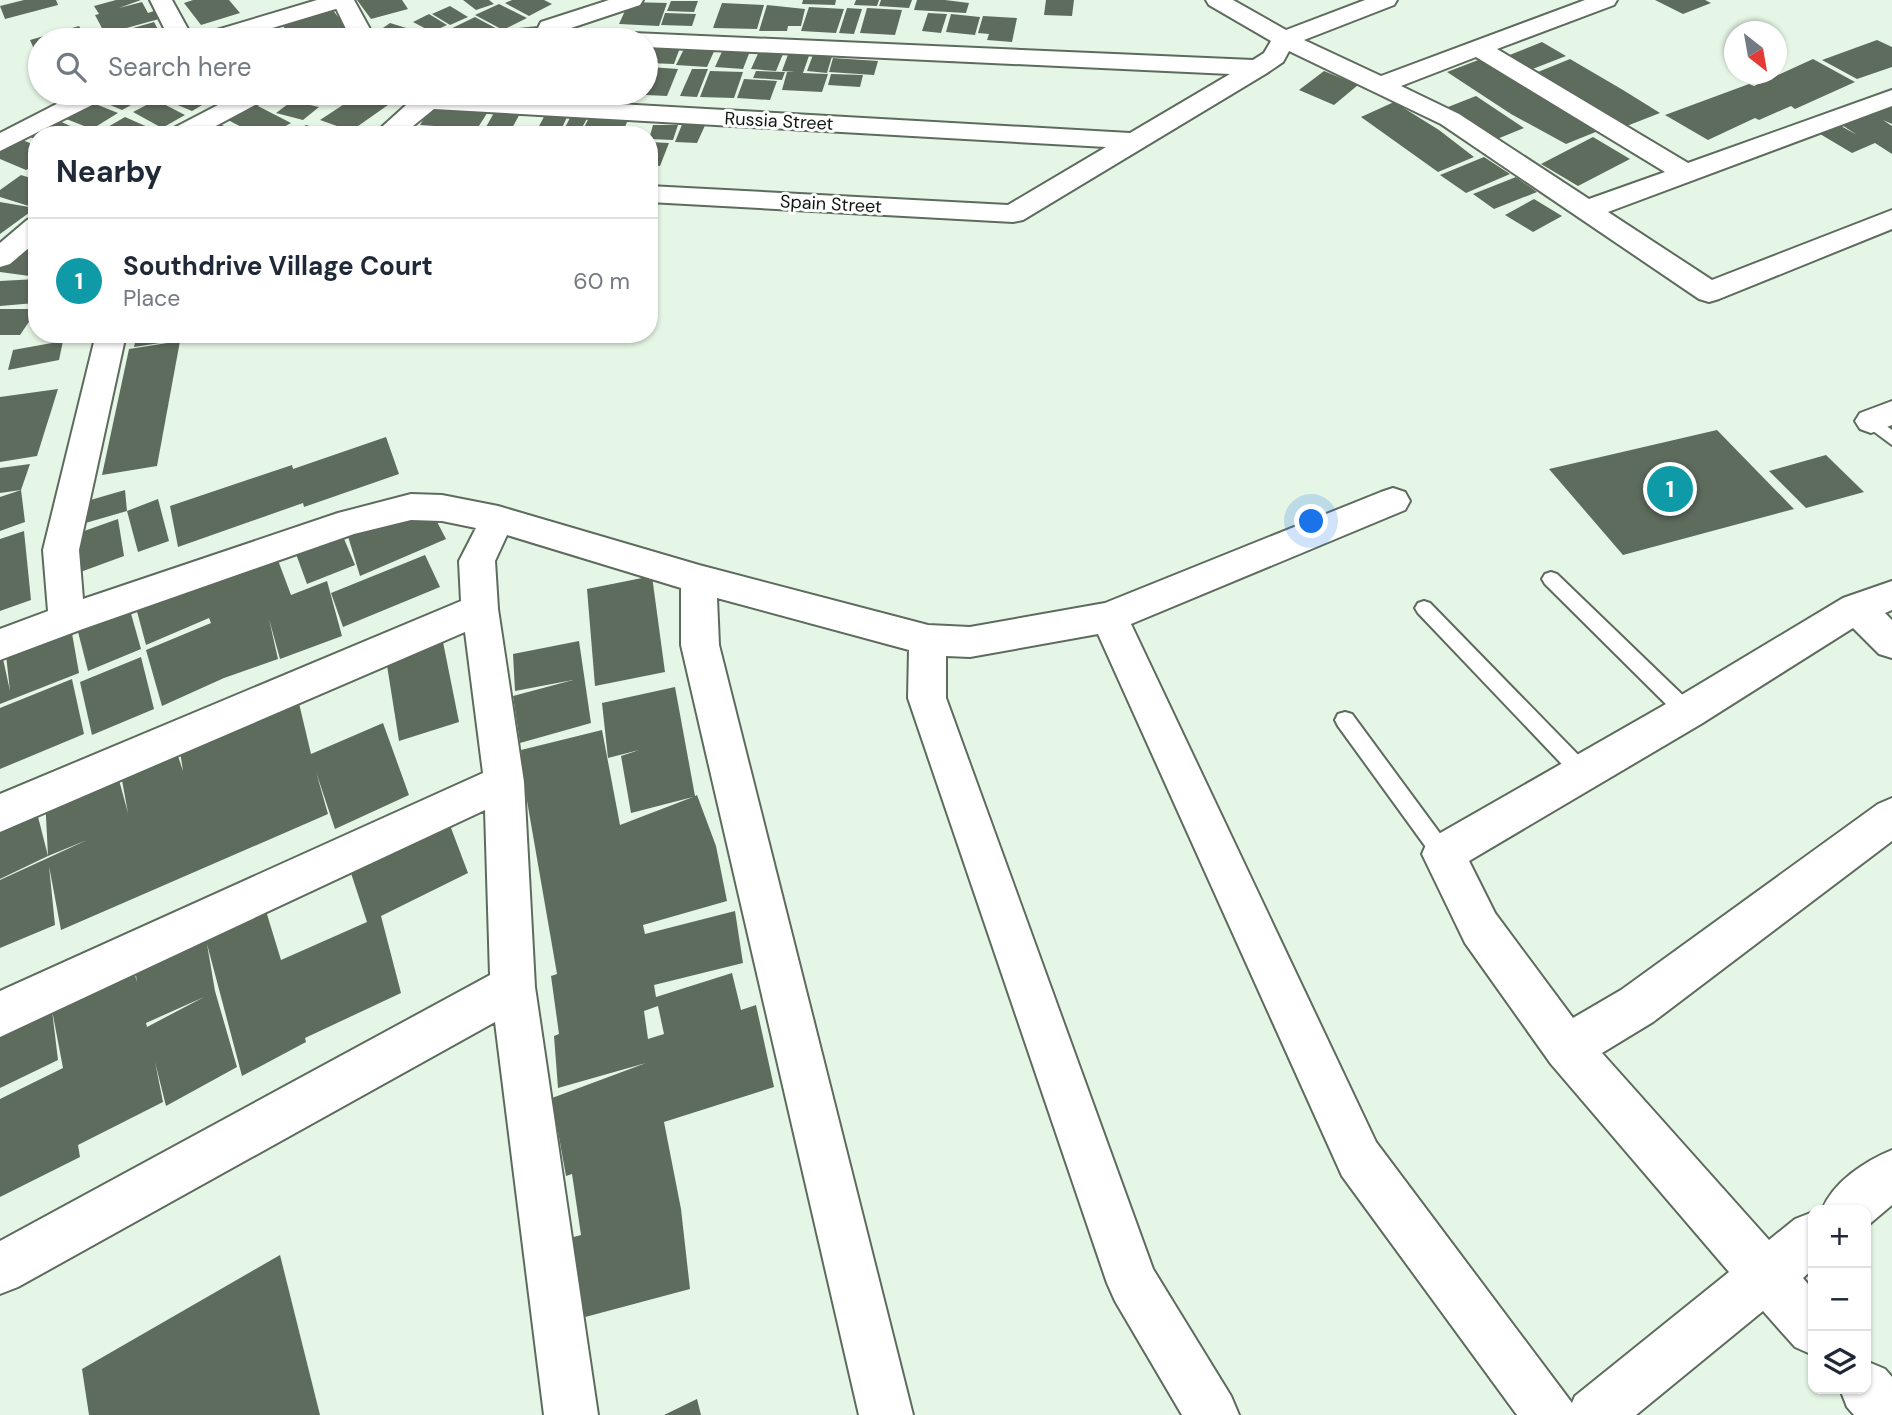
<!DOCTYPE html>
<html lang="en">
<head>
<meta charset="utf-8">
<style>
	:root { --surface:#fff; --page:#f2f2f3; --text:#1f2937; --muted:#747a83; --line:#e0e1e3; --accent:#127628 }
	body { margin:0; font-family:"DM Sans",sans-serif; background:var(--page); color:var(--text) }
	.controls { position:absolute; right:21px; bottom:21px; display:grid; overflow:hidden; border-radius:14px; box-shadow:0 2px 5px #0004 }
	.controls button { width:63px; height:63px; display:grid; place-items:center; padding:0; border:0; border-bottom:2px solid var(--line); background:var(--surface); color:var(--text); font:35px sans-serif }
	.compass { position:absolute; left:1724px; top:21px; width:63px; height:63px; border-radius:50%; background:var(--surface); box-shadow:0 2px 5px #0004; rotate:149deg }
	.you { position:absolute; left:1312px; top:522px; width:24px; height:24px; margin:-18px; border:5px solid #fff; border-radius:50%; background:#1a73e8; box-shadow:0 0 0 10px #1a73e833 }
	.badge { display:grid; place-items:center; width:46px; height:46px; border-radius:50%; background:var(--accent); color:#fff; font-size:23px; font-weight:700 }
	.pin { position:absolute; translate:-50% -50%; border:4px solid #fff; box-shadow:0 2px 7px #0006 }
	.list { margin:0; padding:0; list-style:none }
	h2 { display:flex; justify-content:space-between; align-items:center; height:91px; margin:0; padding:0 28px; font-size:30px }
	h2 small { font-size:23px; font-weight:400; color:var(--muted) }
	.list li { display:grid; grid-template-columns:46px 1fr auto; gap:21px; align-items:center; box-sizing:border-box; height:126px; padding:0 28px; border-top:2px solid var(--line) }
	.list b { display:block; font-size:26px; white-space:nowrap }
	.list p { margin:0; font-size:23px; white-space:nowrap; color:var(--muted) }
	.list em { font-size:23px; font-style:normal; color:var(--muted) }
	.icon { flex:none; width:38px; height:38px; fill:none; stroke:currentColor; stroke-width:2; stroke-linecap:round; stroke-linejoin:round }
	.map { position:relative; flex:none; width:1892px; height:1415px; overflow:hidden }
	.search { position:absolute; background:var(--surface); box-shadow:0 2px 5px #0004; left:28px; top:28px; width:630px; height:77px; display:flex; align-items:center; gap:18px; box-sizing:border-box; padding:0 24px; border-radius:38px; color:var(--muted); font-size:26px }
	.panel { position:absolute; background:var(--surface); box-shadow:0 2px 5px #0004; left:28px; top:126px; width:630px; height:217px; border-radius:28px }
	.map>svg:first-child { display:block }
	.building { fill:#5e6c5e; fill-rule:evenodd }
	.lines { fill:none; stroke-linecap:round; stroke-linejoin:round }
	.service-casing { stroke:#5d6b5d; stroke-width:4 }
	.minor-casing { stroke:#5d6b5d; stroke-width:4 }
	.tertiary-casing { stroke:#5d6b5d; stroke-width:4 }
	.service { fill:#fff; fill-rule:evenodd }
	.minor { fill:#fff; fill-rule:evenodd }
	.tertiary { fill:#fff; fill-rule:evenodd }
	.labels { text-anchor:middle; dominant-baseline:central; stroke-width:6; stroke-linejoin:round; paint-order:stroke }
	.far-street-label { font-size:18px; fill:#111712; stroke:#fefefe }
</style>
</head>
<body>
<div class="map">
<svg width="1892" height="1415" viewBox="0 0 1892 1415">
	<rect width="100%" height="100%" fill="#e6f6e6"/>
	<g class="building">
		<polygon points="24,0 56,0 58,5 5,19 0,6"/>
		<polygon points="116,0 141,0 119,8 142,2 148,13 154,11 159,19 105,34 95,15 99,14 94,6"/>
		<polygon points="193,0 229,0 240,13 201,25 184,3"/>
		<polygon points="357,0 402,0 408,9 371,19"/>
		<polygon points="463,0 489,0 494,4 476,10"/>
		<polygon points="512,0 544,0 552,4 529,16 505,3"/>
		<polygon points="803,0 836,0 835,5 802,4"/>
		<polygon points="856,0 879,0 877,6 854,5"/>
		<polygon points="881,0 912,0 909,8 879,6"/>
		<polygon points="917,0 945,0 969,3 966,13 914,10"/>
		<polygon points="1046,0 1074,0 1072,16 1044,15"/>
		<polygon points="1655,0 1705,0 1711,3 1683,14"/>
		<polygon points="671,1 698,1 694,12 667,11"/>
		<polygon points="629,2 667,3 659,26 619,24"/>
		<polygon points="722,3 764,5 757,29 713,28"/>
		<polygon points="499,4 527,18 503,30 475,15"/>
		<polygon points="767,5 805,9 801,26 788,26 787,31 759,31"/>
		<polygon points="450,6 468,17 450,25 432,14"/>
		<polygon points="809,7 844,9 836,33 801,31"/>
		<polygon points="331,8 348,29 312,40 293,40 281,23"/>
		<polygon points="847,8 862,9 854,34 839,33"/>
		<polygon points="867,8 902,10 895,35 860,33"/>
		<polygon points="665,13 696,14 692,26 661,25"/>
		<polygon points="928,13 947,14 941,33 922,31"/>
		<polygon points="429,14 447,25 432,32 413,22"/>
		<polygon points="951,14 980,17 975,35 946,32"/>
		<polygon points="983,16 1017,18 1012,42 987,40 989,34 978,33"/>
		<polygon points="475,17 501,31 483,40 470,36 456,40 438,35"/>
		<polygon points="154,22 161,35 141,40 116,40 112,34"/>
		<polygon points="390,23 426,34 417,40 390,40 373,35"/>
		<polygon points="268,25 279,40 250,40 244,32"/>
		<polygon points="79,26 84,35 65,40 40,40 40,47 34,49 30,40"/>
		<polygon points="1877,40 1892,47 1892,67 1857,79 1822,60"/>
		<polygon points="1542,42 1566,56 1530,70 1507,56"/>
		<polygon points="655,45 681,45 674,64 647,63"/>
		<polygon points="686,45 716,47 707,67 676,65"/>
		<polygon points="725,45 752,46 743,69 715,67"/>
		<polygon points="761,47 785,49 776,71 751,69"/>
		<polygon points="790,49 811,50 803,73 828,74 822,92 782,90 787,72 795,72 782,71"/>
		<polygon points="814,52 833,53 827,73 807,71"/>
		<polygon points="1486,57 1603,129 1566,144 1511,114 1447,72"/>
		<polygon points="833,58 878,61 874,75 829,72"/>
		<polygon points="1570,59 1623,90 1660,113 1619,129 1533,74"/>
		<polygon points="1813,59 1855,82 1795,109 1791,106 1759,120 1755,118 1708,140 1665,115 1749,84 1754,86"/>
		<polygon points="650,67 678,69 667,96 646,95 646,77"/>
		<polygon points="692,69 708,69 697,97 680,96"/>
		<polygon points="710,71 743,72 734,98 700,97"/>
		<polygon points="756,71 785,72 782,80 753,78"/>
		<polygon points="1324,71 1358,85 1334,105 1299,90"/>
		<polygon points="831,74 863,75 860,87 828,85"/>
		<polygon points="744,79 777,81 770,100 737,98"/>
		<polygon points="104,93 153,93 122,110 94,98"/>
		<polygon points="171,93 213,93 219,95 192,111 161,98"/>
		<polygon points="305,93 350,93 335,103"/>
		<polygon points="359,93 399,93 408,96 394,105"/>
		<polygon points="358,95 388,105 351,131 320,120"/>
		<polygon points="1476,96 1524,128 1497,139 1448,107"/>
		<polygon points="156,100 185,115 162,128 133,112"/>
		<polygon points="88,101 118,113 92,129 61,117"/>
		<polygon points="292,101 319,107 303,120 276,113"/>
		<polygon points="1892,101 1892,124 1883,120 1892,126 1892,154 1875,143 1852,153 1815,131 1834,122 1857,135 1836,121"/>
		<polygon points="1394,102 1439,130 1474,157 1438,172 1361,117"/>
		<polygon points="434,103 491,107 477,129 420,125"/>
		<polygon points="254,104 291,123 270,135 257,135 226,119"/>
		<polygon points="496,109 522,110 511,130 485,129"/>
		<polygon points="547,111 570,111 559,134 536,132"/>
		<polygon points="592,112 631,114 621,135 580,135"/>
		<polygon points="572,114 589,115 578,135 561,135"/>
		<polygon points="125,117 159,132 155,135 105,135 99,132"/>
		<polygon points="685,117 708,119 697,143 675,142"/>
		<polygon points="55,119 90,135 37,135 37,140 26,135"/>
		<polygon points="208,119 245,135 180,135"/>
		<polygon points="306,125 334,134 334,135 304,135 295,132"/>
		<polygon points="653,125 678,125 673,140 649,139"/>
		<polygon points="416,130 452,133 452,135 413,135"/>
		<polygon points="15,137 37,146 37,164 26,170 0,159 0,146"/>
		<polygon points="1593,137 1630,159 1578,186 1541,164"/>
		<polygon points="649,142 669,143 660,166 649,165"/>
		<polygon points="1484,157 1510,174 1466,193 1440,175"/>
		<polygon points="21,175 37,180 37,207 0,234 0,202 35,208 0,197 0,190"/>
		<polygon points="1516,177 1537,192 1494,209 1473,194"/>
		<polygon points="1534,199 1562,216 1533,232 1505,215"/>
		<polygon points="30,238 37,239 37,277 0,272 0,267"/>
		<polygon points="37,279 35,303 0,306 0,281"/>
		<polygon points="0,309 37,309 37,310 20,335 0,335"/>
		<polygon points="137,334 181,334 179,340 134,347"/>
		<polygon points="63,341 59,360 8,370 13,350"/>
		<polygon points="180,341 157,466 102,475 129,349"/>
		<polygon points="58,389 37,456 0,462 0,397"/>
		<polygon points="1717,430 1794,509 1623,555 1549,469"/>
		<polygon points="386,437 399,474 304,507 303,503 178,547 170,506 292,465 293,469"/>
		<polygon points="1826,455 1864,492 1806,508 1769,471"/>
		<polygon points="30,464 21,490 25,522 0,531 0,497 21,490 0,493 0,468"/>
		<polygon points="125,490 127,511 82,524 80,503"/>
		<polygon points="158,499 169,541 138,552 127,511"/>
		<polygon points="405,516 434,516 446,539 360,576 347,533"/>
		<polygon points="118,519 124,556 75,574 70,536"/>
		<polygon points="24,531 31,600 0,611 0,539"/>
		<polygon points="342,534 355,565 307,584 296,554"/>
		<polygon points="276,555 291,595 327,581 342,636 280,659 269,619 278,659 224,678 162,706 146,650 211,623 209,618 146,645 135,604"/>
		<polygon points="425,555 440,587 343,627 331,593"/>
		<polygon points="652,576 665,672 595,686 587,589"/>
		<polygon points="128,603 141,649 88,671 76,624"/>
		<polygon points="70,622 79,673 0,704 0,655 2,654 10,691 5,646"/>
		<polygon points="579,641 591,723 520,743 513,696 573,680 515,691 513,654"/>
		<polygon points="443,642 459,722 399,741 386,659"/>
		<polygon points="141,657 154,709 92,735 80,682"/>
		<polygon points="72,679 84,734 0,769 0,708"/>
		<path d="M 675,687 L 695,796 L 697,795 L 716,846 L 727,901 L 643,925 L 645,934 L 735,911 L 743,963 L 654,985 L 656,997 L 732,973 L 741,1010 L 756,1005 L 774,1087 L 664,1122 L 681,1209 L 690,1289 L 574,1320 L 570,1238 L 581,1235 L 572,1174 L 566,1176 L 552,1098 L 646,1063 L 558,1088 L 554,1036 L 559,1034 L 551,976 L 557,974 L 526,795 L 521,750 L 602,730 L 620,825 L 693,797 L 631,813 L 621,756 L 639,750 L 608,758 L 602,703 ZM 658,1006 L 664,1034 L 648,1039 L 644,1011 Z"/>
		<polygon points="298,699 311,754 383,723 409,795 335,829 316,772 328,814 61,930 49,866 55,925 0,948 0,880 87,840 48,856 45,797 116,769 128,813 119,764 174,744 183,771 179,745"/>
		<polygon points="34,801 48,856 0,879 0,816"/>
		<path d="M 448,820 L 468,873 L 381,916 L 401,993 L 305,1038 L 306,1042 L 242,1076 L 207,944 L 215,991 L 237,1067 L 166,1106 L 155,1062 L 163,1102 L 78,1145 L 80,1157 L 0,1197 L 0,1099 L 63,1068 L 52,1010 L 58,1060 L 0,1088 L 0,1025 L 130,957 L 137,982 L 135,969 L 266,911 L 281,960 L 367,922 L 349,867 ZM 204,997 L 147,1027 L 146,1023 Z"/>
		<polygon points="280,1255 320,1415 89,1415 82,1369"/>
		<polygon points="697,1399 701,1415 664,1415"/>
	</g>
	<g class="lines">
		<g class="service-casing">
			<g id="service">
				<polygon points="1871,415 1892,430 1892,445 1865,425 1863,421"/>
				<polygon points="1551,572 1557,574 1694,706 1697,712 1694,718 1687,720 1680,718 1545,584 1542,579 1545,574"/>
				<polygon points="1424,601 1430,603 1590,767 1593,773 1590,779 1583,782 1576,779 1418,613 1415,608 1418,603"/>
				<polygon points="1345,712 1352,714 1450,847 1453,854 1450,861 1443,864 1436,861 1338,726 1335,720 1338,714"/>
			</g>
		</g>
		<g class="minor-casing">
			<g id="minor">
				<polygon points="150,0 172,0 194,40 170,40"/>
				<polygon points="332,0 354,0 371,31 368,40 344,40 347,31"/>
				<path d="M 609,0 L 643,0 L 640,5 L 565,30 L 1253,60 L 1264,53 L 1271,41 L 1209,5 L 1206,0 L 1233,0 L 1286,30 L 1365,0 L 1397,0 L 1394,5 L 1304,40 L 1381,76 L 1585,0 L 1617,0 L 1614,5 L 1497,49 L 1688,163 L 1892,90 L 1892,106 L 1608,212 L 1712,280 L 1892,210 L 1892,229 L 1719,299 L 1709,302 L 1699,299 L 1441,124 L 1289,51 L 1283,62 L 1267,73 L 1023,220 L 1013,222 L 649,202 L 649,186 L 1008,205 L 1106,147 L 434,109 L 402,135 L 373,135 L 416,96 L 423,93 L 1130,133 L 1230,74 L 646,47 L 646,40 L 520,40 L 515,35 L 519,30 L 538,28 L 541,22 ZM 1476,57 L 1665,172 L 1589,199 L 1459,114 L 1401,86 Z"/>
				<polygon points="241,93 271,93 268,98 199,135 166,135 170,130"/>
				<polygon points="37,217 37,241 10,264 0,267 0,243 27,220"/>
				<polygon points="96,334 126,334 79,550 83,599 338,513 411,494 442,495 498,506 699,565 928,625 970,627 1105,603 1381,492 1393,488 1405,492 1410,501 1405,510 1131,624 1376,1142 1572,1403 1575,1396 1729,1272 1551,1064 1465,943 1422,854 1428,840 1673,700 1843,598 1892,581 1892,610 1885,613 1892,620 1892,658 1879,654 1853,628 1701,724 1469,861 1495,913 1573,1018 1621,990 1878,804 1892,798 1892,841 1653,1022 1602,1053 1769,1240 1795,1219 1813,1212 1813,1269 1803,1278 1813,1290 1813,1355 1795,1347 1763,1311 1636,1415 1517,1415 1342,1176 1098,634 970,657 946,656 946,698 1153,1269 1231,1396 1239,1415 1182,1415 1115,1301 1107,1283 908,698 909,650 717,598 719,645 913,1415 859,1415 681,645 681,588 507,535 495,561 498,609 524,782 535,987 598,1415 544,1415 495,1022 18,1287 0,1294 0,1241 490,975 485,810 0,1037 0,991 483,773 465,632 0,832 0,794 461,601 459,561 476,528 442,521 411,520 354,534 80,630 0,660 0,629 48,611 43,550"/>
				<polygon points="1892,401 1892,425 1871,433 1860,429 1855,421 1860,413"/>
				<path d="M 1892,1150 L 1892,1205 L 1866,1227 L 1866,1210 L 1822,1210 C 1833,1182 1865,1161 1892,1150 Z"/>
				<polygon points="1866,1361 1885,1369 1892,1377 1892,1415 1854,1415 1847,1407 1840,1389 1866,1389"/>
			</g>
		</g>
		<g class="tertiary-casing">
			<g id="tertiary">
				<polygon points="317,0 352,0 349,5 232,40 196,40 200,35"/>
				<polygon points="78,93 109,93 106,98 0,151 0,133"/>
			</g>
		</g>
		<use href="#service" class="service"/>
		<use href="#minor" class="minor"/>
		<use href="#tertiary" class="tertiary"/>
	</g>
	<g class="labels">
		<g class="far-street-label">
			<text transform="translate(779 121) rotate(3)">Russia Street</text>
			<text transform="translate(831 204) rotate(3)">Spain Street</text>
		</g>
	</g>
</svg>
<div class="controls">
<button>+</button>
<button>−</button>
<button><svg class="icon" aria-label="layers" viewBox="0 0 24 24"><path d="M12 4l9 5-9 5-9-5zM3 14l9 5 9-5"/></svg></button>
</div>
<svg class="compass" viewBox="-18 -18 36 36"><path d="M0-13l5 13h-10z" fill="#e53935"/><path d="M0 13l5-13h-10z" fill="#747a83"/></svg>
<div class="you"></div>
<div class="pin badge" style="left:1670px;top:489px;background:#0f9aa8">1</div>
<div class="search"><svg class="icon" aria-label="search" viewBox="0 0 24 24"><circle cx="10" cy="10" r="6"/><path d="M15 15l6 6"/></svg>Search here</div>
<section class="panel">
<h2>Nearby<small></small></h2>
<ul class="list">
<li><span class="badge" style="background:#0f9aa8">1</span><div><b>Southdrive Village Court</b><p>Place</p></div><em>60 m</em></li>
</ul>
</section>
</div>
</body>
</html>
